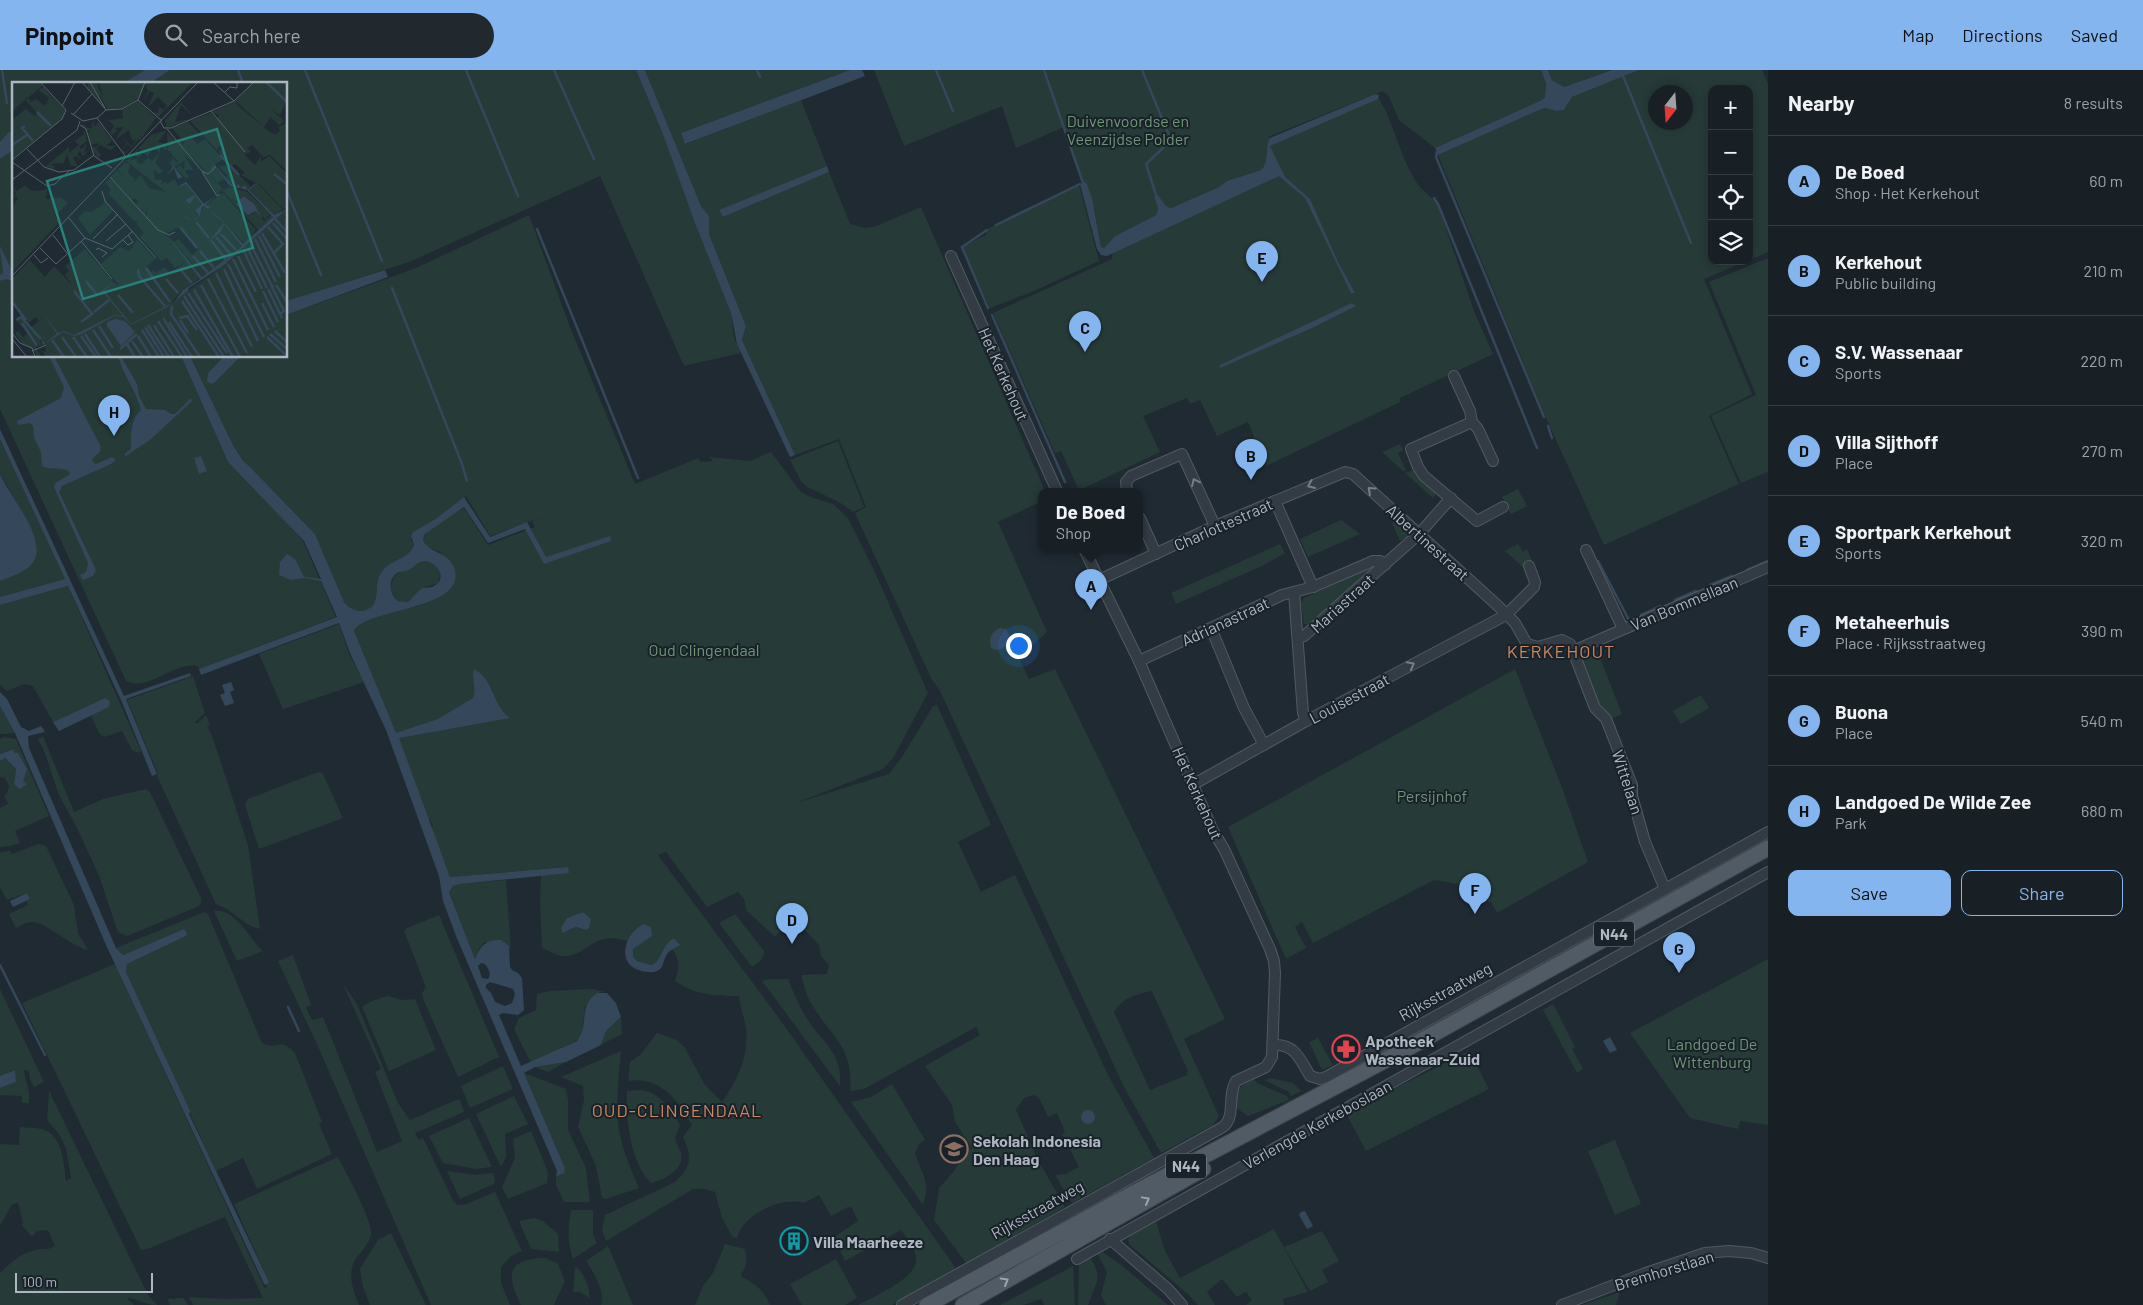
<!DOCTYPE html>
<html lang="en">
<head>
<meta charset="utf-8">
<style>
	:root { --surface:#182026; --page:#21282e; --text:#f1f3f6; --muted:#9fa3a7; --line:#363e43; --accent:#85b5ef }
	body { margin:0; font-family:Barlow,sans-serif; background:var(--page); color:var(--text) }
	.controls { position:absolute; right:15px; top:15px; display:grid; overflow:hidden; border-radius:10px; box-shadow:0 2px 8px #0003 }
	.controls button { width:45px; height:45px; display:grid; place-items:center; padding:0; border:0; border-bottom:1px solid var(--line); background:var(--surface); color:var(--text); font:25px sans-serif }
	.compass { position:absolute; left:1648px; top:15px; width:45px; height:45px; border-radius:50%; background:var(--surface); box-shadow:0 2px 8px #0003; rotate:197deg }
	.scale { position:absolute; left:15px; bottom:12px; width:138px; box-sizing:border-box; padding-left:5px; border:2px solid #adb6c1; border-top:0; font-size:14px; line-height:18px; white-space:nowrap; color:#adb6c1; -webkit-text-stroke:4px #192129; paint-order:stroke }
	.you { position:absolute; left:1018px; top:575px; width:18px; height:18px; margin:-12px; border:4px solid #fff; border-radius:50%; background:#1a73e8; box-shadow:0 0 0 8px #1a73e833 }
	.badge { display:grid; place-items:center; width:32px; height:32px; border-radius:50%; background:var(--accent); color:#111; font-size:16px; font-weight:700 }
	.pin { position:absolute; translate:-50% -41px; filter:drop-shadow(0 1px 2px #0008) }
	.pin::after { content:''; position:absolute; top:26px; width:18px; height:15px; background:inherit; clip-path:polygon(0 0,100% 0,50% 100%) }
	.popup { position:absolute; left:1038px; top:418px; width:105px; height:65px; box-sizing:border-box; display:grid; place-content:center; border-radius:10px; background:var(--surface); filter:drop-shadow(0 1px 4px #0005); font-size:16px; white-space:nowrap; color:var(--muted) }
	.popup b { font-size:19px; color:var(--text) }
	.popup::after { content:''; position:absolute; left:50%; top:100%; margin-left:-10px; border:10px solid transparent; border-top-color:var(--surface) }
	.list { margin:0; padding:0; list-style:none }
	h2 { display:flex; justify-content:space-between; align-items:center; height:65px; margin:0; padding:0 20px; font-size:21px }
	h2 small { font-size:16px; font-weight:400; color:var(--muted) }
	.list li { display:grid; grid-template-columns:32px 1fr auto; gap:15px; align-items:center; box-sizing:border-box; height:90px; padding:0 20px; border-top:1px solid var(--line) }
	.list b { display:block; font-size:19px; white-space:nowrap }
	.list p { margin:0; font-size:16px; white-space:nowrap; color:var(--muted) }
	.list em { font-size:16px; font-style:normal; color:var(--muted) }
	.actions { display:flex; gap:10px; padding:15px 20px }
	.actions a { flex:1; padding:11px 0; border:1px solid var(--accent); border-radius:10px; text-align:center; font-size:18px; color:var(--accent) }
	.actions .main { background:var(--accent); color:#111 }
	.icon { flex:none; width:28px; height:28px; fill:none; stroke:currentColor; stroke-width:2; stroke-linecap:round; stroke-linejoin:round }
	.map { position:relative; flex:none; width:1768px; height:1235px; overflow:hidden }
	header { display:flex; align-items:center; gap:30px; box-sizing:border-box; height:70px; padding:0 25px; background:var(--accent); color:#111 }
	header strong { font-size:24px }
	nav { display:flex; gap:28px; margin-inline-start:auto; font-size:18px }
	.search { width:350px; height:45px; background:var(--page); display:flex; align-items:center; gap:12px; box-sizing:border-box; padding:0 18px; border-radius:28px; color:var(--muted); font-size:19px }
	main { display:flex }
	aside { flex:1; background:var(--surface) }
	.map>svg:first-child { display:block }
	.green { fill:#263a38; fill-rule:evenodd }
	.water { fill:#35475a; fill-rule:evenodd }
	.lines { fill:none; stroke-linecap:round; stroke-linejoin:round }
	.stream { stroke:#35475a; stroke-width:2.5 }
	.minor-casing { stroke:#515962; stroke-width:12 }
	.primary-casing { stroke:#3d454e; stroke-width:17 }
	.minor { stroke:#333c44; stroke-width:10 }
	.primary { stroke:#515b65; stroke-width:15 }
	.oneway { stroke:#767f89 }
	.oneway2 { stroke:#9ba4af }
	.labels { text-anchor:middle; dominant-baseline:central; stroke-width:4; stroke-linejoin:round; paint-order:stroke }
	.shield { fill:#192129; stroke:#818993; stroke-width:1 }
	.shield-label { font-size:15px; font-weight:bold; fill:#adb6c1 }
	.park-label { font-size:16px; fill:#6f9675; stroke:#192129 }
	.street-label { font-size:16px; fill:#adb6c1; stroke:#192129 }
	.poi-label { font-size:16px; font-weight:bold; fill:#adb6c1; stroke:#192129; text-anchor:start }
	.neighbourhood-label { font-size:18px; letter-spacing:1px; fill:#ca8760; stroke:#192129 }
	.inset-river { fill:none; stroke:#35475a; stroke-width:2.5 }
	.inset-road { fill:none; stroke:#58626c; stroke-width:1 }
	.view { fill:#27807a; fill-opacity:0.15; stroke:#27807a; stroke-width:2.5 }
	.inset-edge { fill:none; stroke:#adb6c1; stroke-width:2.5 }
</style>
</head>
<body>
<header>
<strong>Pinpoint</strong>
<div class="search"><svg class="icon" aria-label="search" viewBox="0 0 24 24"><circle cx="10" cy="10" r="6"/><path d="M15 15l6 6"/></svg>Search here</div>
<nav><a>Map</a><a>Directions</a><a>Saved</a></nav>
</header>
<main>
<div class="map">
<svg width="1768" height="1235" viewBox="0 0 1768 1235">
	<rect width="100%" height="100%" fill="#202a33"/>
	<g class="green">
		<polygon points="0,0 148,0 125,14 14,14 14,64 0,75"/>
		<polygon points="170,0 636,0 662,62 696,156 731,243 734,268 741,283 684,296 600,106 409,192 286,231 286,14 149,14"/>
		<path d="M 645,0 L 850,0 L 681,63 L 686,74 L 801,30 L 827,96 L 720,140 L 723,147 L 829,102 L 850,154 L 865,158 L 876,156 L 921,137 L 1045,421 L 1042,421 L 1042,431 L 998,452 L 1047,562 L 1019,588 L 1029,609 L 1055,599 L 1225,949 L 1184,969 L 1219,1046 L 1213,1055 L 1161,1083 L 1124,1017 L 940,621 L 931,608 L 855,443 L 866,437 L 839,369 L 795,385 L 742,270 L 746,256 L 709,164 L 709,147 L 701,136 ZM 1152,921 L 1188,1001 L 1187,1005 L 1150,1020 L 1114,942 C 1122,928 1136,924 1152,921 Z"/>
		<path d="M 874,0 L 1541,0 L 1546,14 L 1545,27 L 1542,30 L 1435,78 L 1399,50 L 1388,25 L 1382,21 L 1268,67 L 1270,68 C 1264,78 1270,91 1261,100 L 1227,111 L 1219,117 L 1171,138 L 1166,136 L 1158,125 L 1154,126 L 1158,139 L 1156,145 L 1115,166 L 1104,178 L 1101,177 L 1094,138 L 1091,138 L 1064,57 L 1016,78 L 1002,36 L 904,76 Z"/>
		<polygon points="1548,0 1612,0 1564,17 1552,10"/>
		<path d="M 1639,0 L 1762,0 L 1768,14 L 1768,182 L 1749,190 L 1749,19 L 1712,19 L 1712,191 L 1746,191 L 1704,209 L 1752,324 L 1709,346 L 1739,414 L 1604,475 L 1546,348 L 1438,85 L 1544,38 L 1557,41 L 1564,40 L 1572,27 ZM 1656,22 L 1686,22 L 1686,52 L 1656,52 Z"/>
		<path d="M 1378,27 C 1394,52 1399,84 1415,110 C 1421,121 1431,125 1438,135 L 1474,241 L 1493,284 L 1400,328 L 1400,332 L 1266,396 L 1248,352 L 1217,366 L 1200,330 L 1190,334 L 1187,328 L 1143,346 L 1160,382 L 1082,419 L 1078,418 L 1061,381 L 1055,383 L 993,243 L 1112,189 L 1113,174 L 1270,101 L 1268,76 Z"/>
		<path d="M 14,80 L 14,286 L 181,286 L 228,392 L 271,434 L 303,471 L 336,547 L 199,599 L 198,596 C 173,591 150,622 126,611 L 0,339 L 0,89 Z"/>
		<polygon points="1079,115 1099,191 1032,222 990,238 964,180 965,175 986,165 987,159"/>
		<path d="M 529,145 L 570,257 L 635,414 L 698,388 L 701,392 L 713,391 L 709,387 L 750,391 L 771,382 L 801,422 L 810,427 L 833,434 L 848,448 L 874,500 L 928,623 L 893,688 L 883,699 L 796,733 L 889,704 L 902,687 L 933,636 L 937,635 L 991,755 L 958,772 L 981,822 L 1015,805 L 1107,1003 L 1154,1088 L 1072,1133 L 1055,1105 L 1065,1104 L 1079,1097 L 1062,1064 L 1065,1062 L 1057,1043 L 1048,1047 L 1039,1028 L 1034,1025 L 1024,1028 L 1016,1040 L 1037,1088 L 1065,1137 L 966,1193 L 934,1150 L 939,1118 L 955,1100 L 963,1084 L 972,1078 L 955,1052 L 952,1035 L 925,996 L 980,965 L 976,957 L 864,1019 L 850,1021 C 854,977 832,968 812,935 C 807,927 805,918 802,909 L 802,905 L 827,904 L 829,895 L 821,886 L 819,875 L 793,848 L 775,867 L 746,840 L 744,829 L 738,822 L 707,837 L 666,782 L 658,785 L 781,951 L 955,1197 L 953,1200 L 892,1235 L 858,1235 C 873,1227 915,1209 916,1191 C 917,1180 908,1169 901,1160 L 845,1191 L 834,1167 L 858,1151 L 852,1138 L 848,1137 L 831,1146 L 819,1125 L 804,1133 C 782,1126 741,1145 737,1169 L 732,1166 L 722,1148 L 715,1122 L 706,1119 L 693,1119 L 606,1171 L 602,1160 L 605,1145 L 675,1112 C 692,1095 692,1088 683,1067 L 692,1055 C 678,1030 660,1006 628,1011 L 630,992 L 641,984 L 657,963 L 677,970 L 685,978 L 705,1015 L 722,1032 C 737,1011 749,986 746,960 C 745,948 740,938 739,926 C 714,926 696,925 675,911 C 679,898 681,891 672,879 L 679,875 L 674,868 L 657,892 L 652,895 L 637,891 L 633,887 L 633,879 L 651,857 C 639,850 634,862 628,871 C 621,870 612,867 604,869 C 590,872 579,887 564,886 C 556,886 550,881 542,878 L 540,832 L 541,805 L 568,803 L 567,797 L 450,807 L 431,758 L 433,756 L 430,750 L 428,750 L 410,700 L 354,565 L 355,558 C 380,534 451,546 455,500 L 440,482 L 426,476 L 423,469 C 426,459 453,444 464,438 L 488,475 L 535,457 L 532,451 L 550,444 L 490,466 L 466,426 L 437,448 L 413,462 L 411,470 L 414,475 C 409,489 392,489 383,500 C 374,510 379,523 374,534 C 366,545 352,542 344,532 L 315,464 L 251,399 L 234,377 L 190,286 L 224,286 L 208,303 L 212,314 L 241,286 L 286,286 L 286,245 L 416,198 ZM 583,842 L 586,860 L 576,857 L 567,862 L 567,848 Z"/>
		<polygon points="1768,188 1768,402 1741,413 1711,346 1756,325 1709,212"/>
		<polygon points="0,369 65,509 0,527 0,511 15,505 37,476 35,469 21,439 0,404"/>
		<polygon points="838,371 864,437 853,442 839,432 807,417 801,411 790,390"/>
		<polygon points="1400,374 1403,380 1398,383 1406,401 1403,401 1382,382"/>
		<polygon points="1414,400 1418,407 1437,423 1433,428 1405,403"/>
		<polygon points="1518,419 1527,436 1511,444 1502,427"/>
		<polygon points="1341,450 1360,464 1308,487 1300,469"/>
		<polygon points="1396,452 1408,463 1409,466 1400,471 1392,453"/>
		<polygon points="1280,474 1285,483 1262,496 1176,534 1171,523"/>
		<polygon points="1518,474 1523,482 1527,479 1533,493 1525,499 1505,481"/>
		<path d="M 426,490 C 438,493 444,502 437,514 L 425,517 L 408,532 L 398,531 L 392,522 L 391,516 L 394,506 L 417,492 Z"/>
		<polygon points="1368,499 1371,505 1312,555 1304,554 1301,533 1304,528"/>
		<polygon points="68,516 141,681 138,683 132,680 122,661 104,667 99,663 91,645 109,637 105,628 53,652 33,616 24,614 7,621 0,615 0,535"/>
		<polygon points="339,554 349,584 364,612 283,639 259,584"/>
		<polygon points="1597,580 1622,644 1613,648 1602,639 1580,587"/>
		<polygon points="1515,599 1561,715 1588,792 1497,843 1491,832 1481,832 1467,819 1458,814 1434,810 1313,873 1302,852 1295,857 1306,878 1286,889 1228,757"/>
		<path d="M 193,606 L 205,643 L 194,653 L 198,653 L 206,645 L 210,655 L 207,656 L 212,666 L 248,775 L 260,859 C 243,856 233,839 216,834 L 157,706 L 158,704 L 127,630 Z"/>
		<polygon points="1701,625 1709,638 1681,654 1673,641"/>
		<polygon points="0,636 15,663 0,664"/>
		<polygon points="43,666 74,742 103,729 146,719 150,722 201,828 201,833 199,836 127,866 118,862 100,808 76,756 59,725 45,683 38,669"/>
		<polygon points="4,667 16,669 49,746 15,761 20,773 10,776 0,777 0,738 8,734 4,726 7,724 9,716 5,708 0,707 0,691 4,688 16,699 14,710 23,712 13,678 0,684 0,669"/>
		<polygon points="318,702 323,704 343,748 259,779 245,735 248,729"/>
		<path d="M 38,774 L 46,776 L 74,835 L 78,863 L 88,880 C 70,876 44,850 31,852 C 26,852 20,856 16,858 L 9,844 L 28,835 L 27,831 L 30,829 L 27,823 L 7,830 L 0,817 L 0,782 L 10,781 L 12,784 Z"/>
		<polygon points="506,810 511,881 509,876 484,872 478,881 475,889 449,821 453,816 460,814"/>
		<path d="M 214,841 C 236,838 249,869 263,881 L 237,891 Z"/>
		<path d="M 204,842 L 208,844 L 262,973 C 276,981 280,966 295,983 L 322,1052 L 319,1054 L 332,1084 L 257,1119 L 243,1088 L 216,1101 L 126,902 L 127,894 L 186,866 L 187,862 L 184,859 L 123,885 L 116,878 Z"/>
		<path d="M 735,844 L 764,881 C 764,889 759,893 752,897 L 719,853 Z"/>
		<polygon points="439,845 499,987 458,1007 424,931 422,923 426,917 404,861 405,859"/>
		<polygon points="293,885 311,935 306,937 312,950 323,947 377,1082 402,1071 375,1002 381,999 343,914 357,934 398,1033 410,1050 456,1030 460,1030 464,1042 415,1063 419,1070 423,1068 453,1130 457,1135 464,1135 495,1122 522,1181 511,1186 501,1197 501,1213 510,1235 431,1235 316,972 278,891"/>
		<polygon points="1768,889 1768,1055 1740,1051 1738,1059 1690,1048 1630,963"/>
		<path d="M 115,894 L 265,1219 L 269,1212 L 234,1134 L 338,1087 C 345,1101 374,1153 371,1165 C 369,1173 362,1181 357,1187 C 346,1202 353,1220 359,1235 L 193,1235 L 189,1227 L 224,1229 L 263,1228 L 225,1147 L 150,1178 L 141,1180 L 22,933 Z"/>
		<path d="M 769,909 L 788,909 C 794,924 800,938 809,952 C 825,974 843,985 840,1016 L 762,911 Z"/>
		<path d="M 0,919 L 44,1012 L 34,1017 L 30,1009 L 29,1001 L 24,1000 C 26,1015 30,1017 29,1033 L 22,1033 L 22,1026 L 0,1025 L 0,1018 L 16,1012 L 14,1000 L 0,1006 Z"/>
		<polygon points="592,919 605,922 600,922 585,937 582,963 579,969 531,993 514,959 519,948 536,940 537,924 550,921"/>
		<path d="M 388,926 L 402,930 L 415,929 L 436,980 L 389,1001 L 363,939 L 363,936 C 371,931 379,928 388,926 Z"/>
		<polygon points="1553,934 1575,977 1572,979 1583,999 1577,1003 1543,940"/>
		<polygon points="621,947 622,964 601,975 606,961"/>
		<polygon points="1318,968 1333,995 1322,1000 1309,972"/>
		<path d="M 621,981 C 619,1007 615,1033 619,1059 C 622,1080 631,1099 639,1118 L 606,1129 L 602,1128 L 596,1096 L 578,1057 L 584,1030 L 583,1016 L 561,1007 Z"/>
		<polygon points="1469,981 1489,1019 1366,1081 1346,1043"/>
		<polygon points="566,992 548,1002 535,997"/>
		<polygon points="503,996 513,1019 470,1038 461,1016"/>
		<polygon points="524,1003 566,1019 568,1030 568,1060 586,1098 590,1132 564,1132 556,1115 556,1107 560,1106 565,1098"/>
		<polygon points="1271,1008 1293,1013 1301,1021 1291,1026 1289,1022 1264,1010"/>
		<path d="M 1254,1009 L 1257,1013 L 1287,1026 L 1289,1030 L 1248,1046 L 1236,1038 C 1236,1019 1237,1018 1254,1009 Z"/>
		<path d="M 892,1014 L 925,1070 L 919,1074 L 915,1083 C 922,1105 931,1111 923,1135 L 851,1032 L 871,1027 Z"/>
		<path d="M 641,1020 C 660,1022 671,1039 680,1055 L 675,1068 C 676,1073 679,1078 681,1083 C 685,1100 663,1110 651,1113 C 630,1092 626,1050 627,1021 Z"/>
		<path d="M 49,1021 L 148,1225 L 157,1235 C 145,1235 138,1229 127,1228 L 134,1235 L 0,1235 L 0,1203 C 10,1193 24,1181 39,1179 C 46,1179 49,1180 55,1176 L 48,1160 L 37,1161 L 32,1167 L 22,1155 L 23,1152 L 18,1133 L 12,1134 L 0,1156 L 0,1074 L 19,1075 L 20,1057 C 28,1058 40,1057 47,1061 C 63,1070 64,1095 66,1111 L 71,1108 L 66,1078 L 59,1064 L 47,1050 Z"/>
		<polygon points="514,1026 528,1054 505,1064 506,1087 501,1097 476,1044"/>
		<polygon points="469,1048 491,1095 491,1097 476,1099 443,1093 429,1066"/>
		<polygon points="531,1061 548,1102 547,1113 508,1129 502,1117 515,1088 513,1069"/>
		<polygon points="1615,1070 1641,1134 1615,1145 1588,1081"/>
		<polygon points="447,1101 476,1105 493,1103 495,1109 494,1114 460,1129"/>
		<path d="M 571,1140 L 593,1140 L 593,1165 L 597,1173 L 573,1189 C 567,1172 568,1157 571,1140 Z"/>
		<polygon points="534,1148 543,1151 558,1164 559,1182 531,1179 519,1151"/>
		<polygon points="1156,1152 1165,1181 1180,1208 1274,1159 1308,1222 1283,1229 1284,1235 1246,1235 1252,1230 1246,1222 1237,1227 1222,1209 1207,1222 1215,1235 1198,1235 1189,1225 1130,1175 1128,1170 1130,1166"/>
		<polygon points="1322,1161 1339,1191 1322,1200 1328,1212 1310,1221 1284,1177"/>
		<polygon points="391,1163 426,1235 370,1235 363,1217 360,1199 378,1170"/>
		<path d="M 725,1174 L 745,1179 C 747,1188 747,1197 741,1204 L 742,1207 C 755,1214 765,1221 770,1235 L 695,1235 L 703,1216 L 713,1203 Z"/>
		<path d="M 608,1176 L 633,1235 L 601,1235 C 605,1220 594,1203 586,1191 Z"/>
		<polygon points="1101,1181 1120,1194 1168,1235 1106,1235 1101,1225 1107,1202 1097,1183"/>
		<path d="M 1089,1185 C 1103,1209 1097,1210 1088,1235 L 1078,1235 L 1079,1191 Z"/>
		<path d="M 546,1188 L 558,1194 L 565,1211 L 554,1235 L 521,1235 C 505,1204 508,1188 546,1188 Z"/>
		<polygon points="836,1189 857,1228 845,1235 802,1235 790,1214"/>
		<polygon points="1073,1196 1075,1235 1044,1235 1042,1229 1023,1235 1000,1235"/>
		<path d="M 577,1197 C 585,1206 589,1215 590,1228 L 580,1222 L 573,1222 L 575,1198 Z"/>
		<polygon points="1620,1222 1616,1235 1582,1235"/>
		<polygon points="184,1228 188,1235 170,1235 167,1229"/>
	</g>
	<g class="water">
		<polygon points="145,0 170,0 149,14 122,14"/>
		<polygon points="636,0 645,0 701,136 709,146 709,164 746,256 742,270 795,385 790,387 737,274 731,243 696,156 662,62"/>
		<polygon points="850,0 862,0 865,6 685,74 681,63"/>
		<polygon points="1541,0 1548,0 1552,10 1564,17 1612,0 1639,0 1572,27 1564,40 1557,41 1544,38 1438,85 1435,78 1542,30 1545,27 1546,14"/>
		<path d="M 1375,24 L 1379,25 L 1378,29 L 1270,76 L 1285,107 L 1310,129 L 1338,192 L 1355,223 L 1351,223 L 1305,128 L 1279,106 L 1107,186 L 1101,185 L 1097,179 L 1080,114 L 1086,112 L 1092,128 L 1101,177 L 1104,178 L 1115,166 L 1156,145 L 1158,139 L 1154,126 L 1158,125 L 1166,136 L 1171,138 L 1219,117 L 1227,111 L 1261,100 C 1270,91 1264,78 1270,68 Z"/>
		<polygon points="14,60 14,80 0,89 0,72 8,63"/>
		<polygon points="827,96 829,102 723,147 719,140"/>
		<path d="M 0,176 L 14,204 L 14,215 L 11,211 L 6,209 L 0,211 L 0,205 L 3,203 C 3,193 0,186 0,176 Z"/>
		<polygon points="385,200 388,207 286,245 286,231"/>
		<polygon points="1352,233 1356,236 1312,258 1220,298 1220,295"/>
		<path d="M 49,286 L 54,286 L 101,377 L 100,382 L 93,388 L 92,391 L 96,394 L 112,387 L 116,390 L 111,394 L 62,416 L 59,422 L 96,500 L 93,506 L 83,510 L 80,505 L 86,502 L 88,493 L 54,417 L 55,413 L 69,405 L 70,402 C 61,396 52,401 42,396 L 41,382 L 34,368 L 33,356 L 30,353 L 19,355 L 17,353 L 17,351 L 61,328 L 64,317 Z"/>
		<path d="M 118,286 L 121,286 L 137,314 L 139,326 L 146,339 L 165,340 L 171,344 L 175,344 L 191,328 L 192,331 L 151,369 L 126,386 L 124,384 L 131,379 C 131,365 130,350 141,340 C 136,320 123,305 118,286 Z"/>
		<path d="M 181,286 L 190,286 L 234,377 L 243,390 L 315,464 L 344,532 C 352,542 365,545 374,534 C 379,523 374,510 383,500 C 392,489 409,489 414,475 L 411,466 L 413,462 L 437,448 L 464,427 L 490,467 L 527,452 L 546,487 L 610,466 L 611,471 L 544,494 L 525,459 L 488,473 L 464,437 L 425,464 L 423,469 C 426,483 450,481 455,500 C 465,541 365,538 354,561 L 396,663 L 438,649 L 473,628 C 477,617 471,609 474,599 C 495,610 491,634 510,648 L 399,668 L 450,807 L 568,797 L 569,803 L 460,814 L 453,816 L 449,822 L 475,889 C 481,875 485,870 501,870 L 509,876 L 510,897 L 512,900 L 518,903 L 522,908 L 524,940 L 518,945 L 503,943 L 499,945 L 521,996 L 577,971 C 590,955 577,937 597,923 L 607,923 L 616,933 L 621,947 L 606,961 L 601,975 L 566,992 L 535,997 L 524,1003 L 565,1098 L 564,1103 L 556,1107 L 557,1101 L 456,866 L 443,831 L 439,806 L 386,660 L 350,583 L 339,553 L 201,605 L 199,599 L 337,547 L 321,511 L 305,508 L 291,510 L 279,505 L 280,492 L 287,484 L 295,489 L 304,507 L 321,509 L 304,471 L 228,392 ZM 426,491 C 437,493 448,508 434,516 C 431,518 426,517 423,518 C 417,521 413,528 408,532 L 398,531 C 390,525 387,510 397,503 C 401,501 405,502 409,500 C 416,496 417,491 426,491 ZM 481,893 L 485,894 C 488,898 492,904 488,909 L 482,908 L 478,896 ZM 490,912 L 513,919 L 515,924 L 512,933 L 505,936 L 495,932 L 491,923 L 486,918 L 486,915 Z"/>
		<polygon points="224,286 241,286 215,312 212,314 207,312 208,303"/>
		<polygon points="0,359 124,626 190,603 191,606 126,629 157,704 152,706 121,630 68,516 0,535 0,527 65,509 0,369"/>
		<polygon points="201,386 207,401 199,404 194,388"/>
		<path d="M 0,404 C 9,426 52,473 31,495 C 23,503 10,507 0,511 Z"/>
		<path d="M 1000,558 L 1006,559 L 1010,567 C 1009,575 1004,579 996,580 L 991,578 C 989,568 990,563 1000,558 Z"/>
		<polygon points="231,612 234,620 230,622 234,633 225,636 220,625 225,623 222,615"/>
		<polygon points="0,622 7,629 21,657 29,661 41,656 45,662 28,666 29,678 116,878 123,885 184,859 187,863 186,866 127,894 126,902 190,1041 189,1044 269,1212 267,1215 264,1214 106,875 15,663 0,636"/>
		<polygon points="105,628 110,631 109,637 59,661 53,652"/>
		<polygon points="13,679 15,683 18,683 27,699 23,712 27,714 20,719 14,714 16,699 5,688 0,691 0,684"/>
		<polygon points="27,823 30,829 13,837 10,831"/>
		<polygon points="583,842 591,849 589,858 586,860 576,857 563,863 561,858 567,848"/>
		<path d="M 644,854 L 651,857 L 652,866 L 633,879 L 633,887 L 637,891 L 652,895 C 664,888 660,877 674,868 L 680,875 C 675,878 670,880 667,884 C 663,890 664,898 657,901 C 653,903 647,902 642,901 C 615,895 624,863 644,854 Z"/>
		<polygon points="1610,967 1617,980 1610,983 1603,971"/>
		<polygon points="15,1000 16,1012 0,1018 0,1006"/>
		<circle cx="1088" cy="1047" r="7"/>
		<polygon points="1305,1141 1313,1156 1307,1159 1299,1145 1301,1142"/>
	</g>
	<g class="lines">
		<g class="stream">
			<polyline points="2,0 7,33"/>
			<polyline points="238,0 243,14"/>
			<polyline points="305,0 382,191"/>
			<polyline points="466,0 518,126"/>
			<polyline points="554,0 594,89"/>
			<polyline points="757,0 760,7"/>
			<polyline points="936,0 953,41"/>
			<polyline points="1044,0 1083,113"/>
			<polyline points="1142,0 1169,65 1164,77 1146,94 1156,125"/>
			<polyline points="1623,6 1691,173"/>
			<polyline points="1437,82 1436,87 1544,347"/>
			<polyline points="286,119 321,205"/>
			<polyline points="1434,128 1438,134 1537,378"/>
			<polyline points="996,155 1080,114"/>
			<polyline points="537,159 638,408"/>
			<polyline points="987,160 962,177 988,238"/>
			<polyline points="392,218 462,394 467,411"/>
			<polyline points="992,245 1065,412"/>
			<polyline points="1548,356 1552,368"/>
			<polyline points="1598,491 1629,550"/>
			<polyline points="1747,500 1768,491"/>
			<polyline points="1710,515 1732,506"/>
			<polyline points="1675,530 1696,521"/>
			<polyline points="1641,545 1661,536"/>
			<polyline points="0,895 45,985"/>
			<polyline points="288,937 299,961"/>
		</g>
		<g class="minor-casing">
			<g id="minor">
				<polyline points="951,186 1057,421"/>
				<polyline points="1454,306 1470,341 1472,352 1478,359 1493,391"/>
				<polyline points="1472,352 1411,379 1418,397 1424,406 1477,451 1503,437"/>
				<polyline points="1127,421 1126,412 1131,406 1182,384 1215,456"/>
				<polyline points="1275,431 1313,517"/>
				<polyline points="1140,448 1156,484"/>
				<polyline points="1586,480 1623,559"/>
				<polyline points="1099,510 1215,456 1345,402 1353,404 1497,535 1515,553 1527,574 1538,577 1562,570 1570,574 1573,581 1768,497"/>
				<polyline points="1294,522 1303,643 1306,651"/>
				<polyline points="1211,558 1244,638 1264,675"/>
				<polyline points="1298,567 1304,566 1419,464 1451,428"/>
				<polyline points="1573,581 1595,638 1606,649 1632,715 1632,726 1645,772 1665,819"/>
				<polyline points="1139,591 1282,525 1313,517 1373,491 1380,491 1385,495"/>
				<polyline points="1194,714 1306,651 1506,545 1534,517 1535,512 1529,496"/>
				<path d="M 1274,975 C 1295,974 1300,989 1310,1006 L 1320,1009 L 1326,1007 L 1768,762"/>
				<polyline points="1110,1169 1168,1219 1182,1235"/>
				<polyline points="1077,1189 1768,802"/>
				<path d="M 902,1235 L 1223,1057 C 1236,1047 1227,1025 1236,1011 L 1266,997 L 1272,987 L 1275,903 L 1274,891 L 1270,879 L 1224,779 L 1213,761 L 1139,591 L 1084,479"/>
				<polyline points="1562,1235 1643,1204 1705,1183 1729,1181 1751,1183 1768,1188"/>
			</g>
		</g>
		<g class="primary-casing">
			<g id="primary">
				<polyline points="927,1235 1113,1134 1401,982 1768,778"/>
				<polyline points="963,1235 1203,1099"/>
			</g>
		</g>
		<use href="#minor" class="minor"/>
		<use href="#primary" class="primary"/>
	</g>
	<defs><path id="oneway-chevron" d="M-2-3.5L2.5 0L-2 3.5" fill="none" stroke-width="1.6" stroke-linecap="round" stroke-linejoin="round" transform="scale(1.25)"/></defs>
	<g class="oneway">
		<use href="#oneway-chevron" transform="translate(1195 412) rotate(-115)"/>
		<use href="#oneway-chevron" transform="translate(1311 415) rotate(157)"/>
		<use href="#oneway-chevron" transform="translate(1371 420) rotate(-138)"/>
		<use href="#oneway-chevron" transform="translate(1411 595) rotate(-28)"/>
	</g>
	<g class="oneway2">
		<use href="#oneway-chevron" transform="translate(1146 1130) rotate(-29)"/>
		<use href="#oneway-chevron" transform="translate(1005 1211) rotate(-30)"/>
	</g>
	<defs>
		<g id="pharmacy-ring" transform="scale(1.4375)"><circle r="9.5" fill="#192129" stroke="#e0444e" stroke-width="1.5"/><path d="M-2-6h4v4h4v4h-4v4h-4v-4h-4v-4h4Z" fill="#e0444e"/></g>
		<g id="university-ring" transform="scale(1.4375)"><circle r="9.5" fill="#192129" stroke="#8d6e63" stroke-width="1.5"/><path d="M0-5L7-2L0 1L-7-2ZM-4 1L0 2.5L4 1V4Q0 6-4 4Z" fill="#8d6e63"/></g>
		<g id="building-ring" transform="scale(1.4375)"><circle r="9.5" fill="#192129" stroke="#0f9aa8" stroke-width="1.5"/><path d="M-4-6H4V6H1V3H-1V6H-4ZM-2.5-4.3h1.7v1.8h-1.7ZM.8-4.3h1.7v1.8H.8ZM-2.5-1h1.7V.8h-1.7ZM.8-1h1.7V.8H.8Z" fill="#0f9aa8"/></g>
	</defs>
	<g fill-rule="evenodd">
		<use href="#pharmacy-ring" x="1346" y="979"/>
		<use href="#university-ring" x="954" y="1079"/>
		<use href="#building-ring" x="794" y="1171"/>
	</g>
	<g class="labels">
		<g class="shield">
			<rect x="1594" y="851.5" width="40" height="25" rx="4"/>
			<rect x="1166" y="1083.5" width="40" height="25" rx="4"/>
		</g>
		<g class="shield-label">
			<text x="1614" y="864">N44</text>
			<text x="1186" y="1096">N44</text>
		</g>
		<g class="park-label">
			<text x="1128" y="50">Duivenvoordse en<tspan x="1128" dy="18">Veenzijdse Polder</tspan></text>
			<text x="704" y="579">Oud Clingendaal</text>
			<text x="1432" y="725">Persijnhof</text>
			<text x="1712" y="973">Landgoed De<tspan x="1712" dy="18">Wittenburg</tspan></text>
		</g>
		<g class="street-label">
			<text transform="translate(1004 304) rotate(66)">Het Kerkehout</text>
			<text transform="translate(1223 454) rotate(-24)">Charlottestraat</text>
			<text transform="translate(1428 472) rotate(42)">Albertinestraat</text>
			<text transform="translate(1342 533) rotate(-42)">Mariastraat</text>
			<text transform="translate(1684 533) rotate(-23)">Van Bommellaan</text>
			<text transform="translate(1225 551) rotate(-25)">Adrianastraat</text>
			<text transform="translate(1349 628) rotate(-28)">Louisestraat</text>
			<text transform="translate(1628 712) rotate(72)">Wittelaan</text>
			<text transform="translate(1198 723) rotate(66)">Het Kerkehout</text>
			<text transform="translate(1445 921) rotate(-29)">Rijksstraatweg</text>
			<text transform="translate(1317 1054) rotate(-29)">Verlengde Kerkeboslaan</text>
			<text transform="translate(1037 1139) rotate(-29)">Rijksstraatweg</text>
			<text transform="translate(1664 1200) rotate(-17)">Bremhorstlaan</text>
		</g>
		<g class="poi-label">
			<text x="1365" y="970">Apotheek<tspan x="1365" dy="18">Wassenaar-Zuid</tspan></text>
			<text x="973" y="1070">Sekolah Indonesia<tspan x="973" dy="18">Den Haag</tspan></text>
			<text x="813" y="1171">Villa Maarheeze</text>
		</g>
		<g class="neighbourhood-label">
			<text x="1561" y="581">KERKEHOUT</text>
			<text x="677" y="1040">OUD-CLINGENDAAL</text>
		</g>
	</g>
	<g transform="translate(12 12)">
		<rect width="275" height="275" fill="#202a33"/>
		<path d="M 0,0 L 27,0 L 30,4 L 0,29 ZM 77,0 L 84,0 L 91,15 L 87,0 L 181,0 L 146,35 L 141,30 L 146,31 L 147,25 L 153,28 L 154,23 L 146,15 L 136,25 L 142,11 L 138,9 L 131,19 L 136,9 L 133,3 L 126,17 L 110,26 L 96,28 L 88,14 L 85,12 L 93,25 L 75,5 ZM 242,0 L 253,0 L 274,21 L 268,33 L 259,27 L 272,39 L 267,43 L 258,35 L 252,45 L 225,20 L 224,22 L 259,51 L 264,52 L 268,49 L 266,45 L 275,41 L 275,89 L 258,73 L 251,75 L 234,56 L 240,63 L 235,66 L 239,70 L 232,72 L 243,83 L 249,74 L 249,80 L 257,74 L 275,91 L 275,124 L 272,128 L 248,103 L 229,93 L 233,91 L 223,82 L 220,84 L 207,70 L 211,67 L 210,63 L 205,66 L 206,69 L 178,39 L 199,31 L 205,37 L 207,33 L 200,30 L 222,20 ZM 255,0 L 275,0 L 275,20 L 265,11 ZM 31,5 L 53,28 L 51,36 L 0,77 L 0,33 L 2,36 L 14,27 L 23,34 L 25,31 L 13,17 L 15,15 L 19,20 L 24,17 L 33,24 L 37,16 L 26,8 ZM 126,19 L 144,36 L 128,58 L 125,56 L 126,58 L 114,71 L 112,71 L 109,67 L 114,70 L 119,65 L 116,62 L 109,67 L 115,61 L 113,58 L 106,62 L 113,57 L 119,64 L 124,58 L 120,58 L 117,48 L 103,58 L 111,45 L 103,46 L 105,49 L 100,53 L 98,50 L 102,44 L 94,35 L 98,38 L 111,36 L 110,28 ZM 169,20 L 182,35 L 169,23 L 163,40 L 178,37 L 155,46 L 153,39 ZM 79,39 L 72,42 L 75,46 L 80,46 L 80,39 L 84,45 L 86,39 L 100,59 L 94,64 L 104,64 L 99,68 L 88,63 L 84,67 L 89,73 L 86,76 L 79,66 L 87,64 L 86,61 L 78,63 L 76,51 L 79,48 L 75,49 L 69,43 ZM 176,40 L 189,53 L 180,56 L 185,62 L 193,57 L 211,77 L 203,83 L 217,103 L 212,97 L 205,101 L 169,65 L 188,88 L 173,73 L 181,88 L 173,88 L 177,95 L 174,97 L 164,86 L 168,83 L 172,88 L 173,78 L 163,85 L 159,80 L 161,75 L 164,81 L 166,79 L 156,68 L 155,51 L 163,59 L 167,56 L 172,63 L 171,59 L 160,46 ZM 72,46 L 75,59 L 67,65 L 70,67 L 75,61 L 72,71 L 78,67 L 71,74 L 68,69 L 65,72 L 71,80 L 64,74 L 61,76 L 66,84 L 59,84 L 55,72 L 52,81 L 38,82 L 43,84 L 41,88 L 34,84 L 57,65 L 57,71 L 67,63 L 63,59 L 72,52 ZM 155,48 L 146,60 L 154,62 L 156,67 L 152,68 L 149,62 L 148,71 L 141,65 L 136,75 L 127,67 L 125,70 L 130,72 L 126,76 L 122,73 L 118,79 L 125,76 L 125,81 L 130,82 L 136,75 L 140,79 L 148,71 L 143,81 L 151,89 L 148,92 L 141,88 L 143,98 L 150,98 L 150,102 L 154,99 L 155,102 L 163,97 L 166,105 L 174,101 L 190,122 L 183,131 L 187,133 L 192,124 L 207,136 L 231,163 L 190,195 L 163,161 L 188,196 L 171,208 L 159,221 L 211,184 L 275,127 L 275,134 L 271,135 L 275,136 L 275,275 L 231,275 L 235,270 L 229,275 L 34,275 L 30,269 L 34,270 L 33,262 L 40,256 L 32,261 L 27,255 L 30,263 L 27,264 L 4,238 L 9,235 L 21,249 L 19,245 L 27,239 L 24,235 L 16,241 L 0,221 L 0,197 L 18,178 L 33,195 L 42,184 L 61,204 L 53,193 L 57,189 L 53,184 L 73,167 L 101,200 L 108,204 L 89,182 L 108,165 L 118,169 L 125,157 L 143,177 L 134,186 L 137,191 L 141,188 L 144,191 L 152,185 L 159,191 L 173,180 L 163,186 L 155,176 L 149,179 L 128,155 L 132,151 L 124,142 L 126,139 L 122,139 L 96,111 L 99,107 L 93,101 L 98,96 L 134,133 L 136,124 L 133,132 L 124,122 L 126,120 L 123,116 L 120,118 L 98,95 L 105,88 L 113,97 L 106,88 L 113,80 L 118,83 L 116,91 L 123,97 L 119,102 L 129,93 L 137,106 L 154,110 L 114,79 L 139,53 ZM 168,145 L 186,168 L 180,173 L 167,157 L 161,160 L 153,152 ZM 207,84 L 214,84 L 218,88 L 220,86 L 239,105 L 244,102 L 247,103 L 271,128 L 262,133 L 236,107 L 222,105 L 214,95 L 217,91 L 214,93 ZM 192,87 L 212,108 L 217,105 L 234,109 L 258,132 L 253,137 L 245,130 L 252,139 L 260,132 L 261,135 L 244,150 L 246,148 L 220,119 L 222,116 L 219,118 L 209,107 L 205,113 L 190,89 ZM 231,114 L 244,127 L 242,131 L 236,133 L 223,121 ZM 13,103 L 20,109 L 33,108 L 36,104 L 34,117 L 48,115 L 56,121 L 43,134 L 48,140 L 0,190 L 0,127 L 6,116 L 2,114 L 4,112 L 0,104 L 5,109 ZM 211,111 L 244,148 L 233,162 L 193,123 ZM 92,118 L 101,129 L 78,153 L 66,136 L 73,129 L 80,130 L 91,122 ZM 6,249 L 16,262 L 11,255 L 16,251 L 29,275 L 25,275 L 23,268 L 10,261 L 3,251 Z" fill="#263a38" fill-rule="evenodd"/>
		<path d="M 180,57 L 222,105 L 227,102 L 228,106 L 233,103 L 236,108 L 239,105 L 244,101 L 247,104 L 244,102 L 237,108 L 262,133 L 275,127 L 211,184 L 177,206 L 176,209 L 155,225 L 119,243 L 112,235 L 102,234 L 70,252 L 62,254 L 51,250 L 31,263 L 29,257 L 33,261 L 45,252 L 31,231 L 46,251 L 52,249 L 62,253 L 102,233 L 111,234 L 91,210 L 74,221 L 56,198 L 75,221 L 101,200 L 92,209 L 119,242 L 162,220 L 171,208 L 188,197 L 154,152 L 190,195 L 230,164 L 212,142 L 208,151 L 198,158 L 212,141 L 192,124 L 190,125 L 188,133 L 184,138 L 180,135 L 177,138 L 174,135 L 169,139 L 174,134 L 177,137 L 180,135 L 184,137 L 187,133 L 183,129 L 190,122 L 183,114 L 178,122 L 173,118 L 183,113 L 174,102 L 163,106 L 174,100 L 170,95 L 166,97 L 162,86 L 154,94 L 161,85 L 155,76 L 192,122 L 204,113 L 193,123 L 199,125 L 196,127 L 207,135 L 231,162 L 261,135 L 235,108 L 218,104 L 204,85 L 198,88 L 202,83 ZM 231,114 L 242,122 L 251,138 L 244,129 L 236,133 L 224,122 ZM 103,237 L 113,239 L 123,250 L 109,264 L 95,244 L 95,240 Z" fill="#35475a"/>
		<path class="inset-river" d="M 254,0 L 275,20M 25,30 L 39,44M 13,44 L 10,46 L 21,59M 0,63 L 15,53M 208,73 L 227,93M 262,92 L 275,102M 263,137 L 275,150M 184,140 L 197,156M 261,141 L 275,157M 168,145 L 185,166M 256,145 L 271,162 L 262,171M 250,151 L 273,191M 209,152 L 224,168M 247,154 L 268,195M 204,155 L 219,173M 243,157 L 264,200M 199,158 L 214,178M 239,163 L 260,204M 236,167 L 255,206M 188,169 L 202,186M 232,169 L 250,207M 181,174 L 196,191M 226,174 L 244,210M 221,177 L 256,248M 216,182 L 252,255M 134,186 L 158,220M 126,187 L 127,194 L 153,224M 168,187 L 180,201M 212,187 L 246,259M 204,191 L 240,265M 154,197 L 166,211M 196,197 L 235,271M 74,199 L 85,213M 189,203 L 228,275M 264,203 L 275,220M 262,204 L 260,205 L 272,229 L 268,232M 256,207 L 270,236M 182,208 L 221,275M 62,209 L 80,232 L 69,240M 251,209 L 266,240M 176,211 L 215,271M 106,213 L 121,231M 172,214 L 212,275M 170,219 L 207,275M 1,221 L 14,238M 250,221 L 262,245M 160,224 L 159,232 L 188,275M 82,230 L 97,218M 151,236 L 175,275M 167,236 L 175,234 L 185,248M 4,238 L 9,235 L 29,257M 168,238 L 176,251M 146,239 L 170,275M 157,240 L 180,275M 10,241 L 25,264M 136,243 L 157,275M 142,243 L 162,275M 87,244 L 101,266M 133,245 L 152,275M 81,248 L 99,275M 130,248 L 147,275M 263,249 L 275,260M 73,252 L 88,275M 258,252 L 275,267M 69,254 L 84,275M 126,254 L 139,275M 50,255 L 64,275M 61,255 L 75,275M 255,255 L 275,274M 40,258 L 52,275M 120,259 L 131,275M 115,262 L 123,275M 108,267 L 125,252"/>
		<path class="inset-road" d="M 28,0 L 54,28M 70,0 L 94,28M 78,0 L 93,26M 201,0 L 222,19M 213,10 L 218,5 L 225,6 L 225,0M 126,18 L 150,39M 126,18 L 133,0M 50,24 L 63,0M 94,28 L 110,27 L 126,18M 199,29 L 233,70M 59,31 L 71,39 L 85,36 L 94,28M 61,33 L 80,12M 85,36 L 114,75M 148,39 L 152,46 L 159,46 L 222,19 L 242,0M 68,43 L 74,47 L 82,74 L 100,86M 155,47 L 190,89 L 196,92 L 204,85M 15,67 L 32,85 L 47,90 L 62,88 L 82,73M 0,78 L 50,37 L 54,28M 0,80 L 35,104 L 43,102 L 57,89M 190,90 L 205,114 L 208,112M 98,95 L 146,148 L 157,153 L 163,150M 0,98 L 65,48 L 68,39M 90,109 L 93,119 L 144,176M 57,136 L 73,156M 41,153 L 55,171M 81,157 L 106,132M 111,158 L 116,163 L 121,160 L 116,153M 69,159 L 100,197M 94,159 L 114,142M 28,166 L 44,182 L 73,156 L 100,167 L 121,149M 84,168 L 86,166 L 95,171 L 90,175M 22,173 L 29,181 L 36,176M 0,194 L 186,0M 0,251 L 8,261 L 20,266 L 23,275M 1,258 L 15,275M 20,269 L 34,263"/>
		<path class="view" d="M 205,47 L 241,166 L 71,217 L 35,99 Z"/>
		<rect width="275" height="275" class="inset-edge"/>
	</g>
</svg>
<div class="controls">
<button>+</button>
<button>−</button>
<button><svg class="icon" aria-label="locate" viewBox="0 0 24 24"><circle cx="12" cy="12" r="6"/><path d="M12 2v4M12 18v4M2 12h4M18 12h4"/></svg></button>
<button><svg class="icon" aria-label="layers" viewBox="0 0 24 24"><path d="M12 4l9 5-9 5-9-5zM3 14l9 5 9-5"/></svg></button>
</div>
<svg class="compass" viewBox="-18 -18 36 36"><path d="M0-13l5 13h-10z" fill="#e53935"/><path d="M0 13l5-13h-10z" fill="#9fa3a7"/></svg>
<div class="scale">100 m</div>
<div class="you"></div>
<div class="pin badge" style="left:1091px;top:540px">A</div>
<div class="popup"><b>De Boed</b>Shop</div>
<div class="pin badge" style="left:1251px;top:410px">B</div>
<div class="pin badge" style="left:1085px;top:282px">C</div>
<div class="pin badge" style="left:792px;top:874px">D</div>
<div class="pin badge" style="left:1262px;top:212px">E</div>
<div class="pin badge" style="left:1475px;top:844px">F</div>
<div class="pin badge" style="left:1679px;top:903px">G</div>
<div class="pin badge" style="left:114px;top:366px">H</div>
</div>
<aside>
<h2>Nearby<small>8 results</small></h2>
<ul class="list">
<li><span class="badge">A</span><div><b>De Boed</b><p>Shop · Het Kerkehout</p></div><em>60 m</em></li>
<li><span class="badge">B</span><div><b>Kerkehout</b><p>Public building</p></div><em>210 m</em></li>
<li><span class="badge">C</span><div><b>S.V. Wassenaar</b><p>Sports</p></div><em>220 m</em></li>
<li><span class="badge">D</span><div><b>Villa Sijthoff</b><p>Place</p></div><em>270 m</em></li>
<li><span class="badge">E</span><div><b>Sportpark Kerkehout</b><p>Sports</p></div><em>320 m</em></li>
<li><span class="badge">F</span><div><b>Metaheerhuis</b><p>Place · Rijksstraatweg</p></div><em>390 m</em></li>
<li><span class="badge">G</span><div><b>Buona</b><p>Place</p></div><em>540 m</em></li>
<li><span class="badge">H</span><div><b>Landgoed De Wilde Zee</b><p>Park</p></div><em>680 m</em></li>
</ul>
<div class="actions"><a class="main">Save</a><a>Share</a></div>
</aside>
</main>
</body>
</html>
